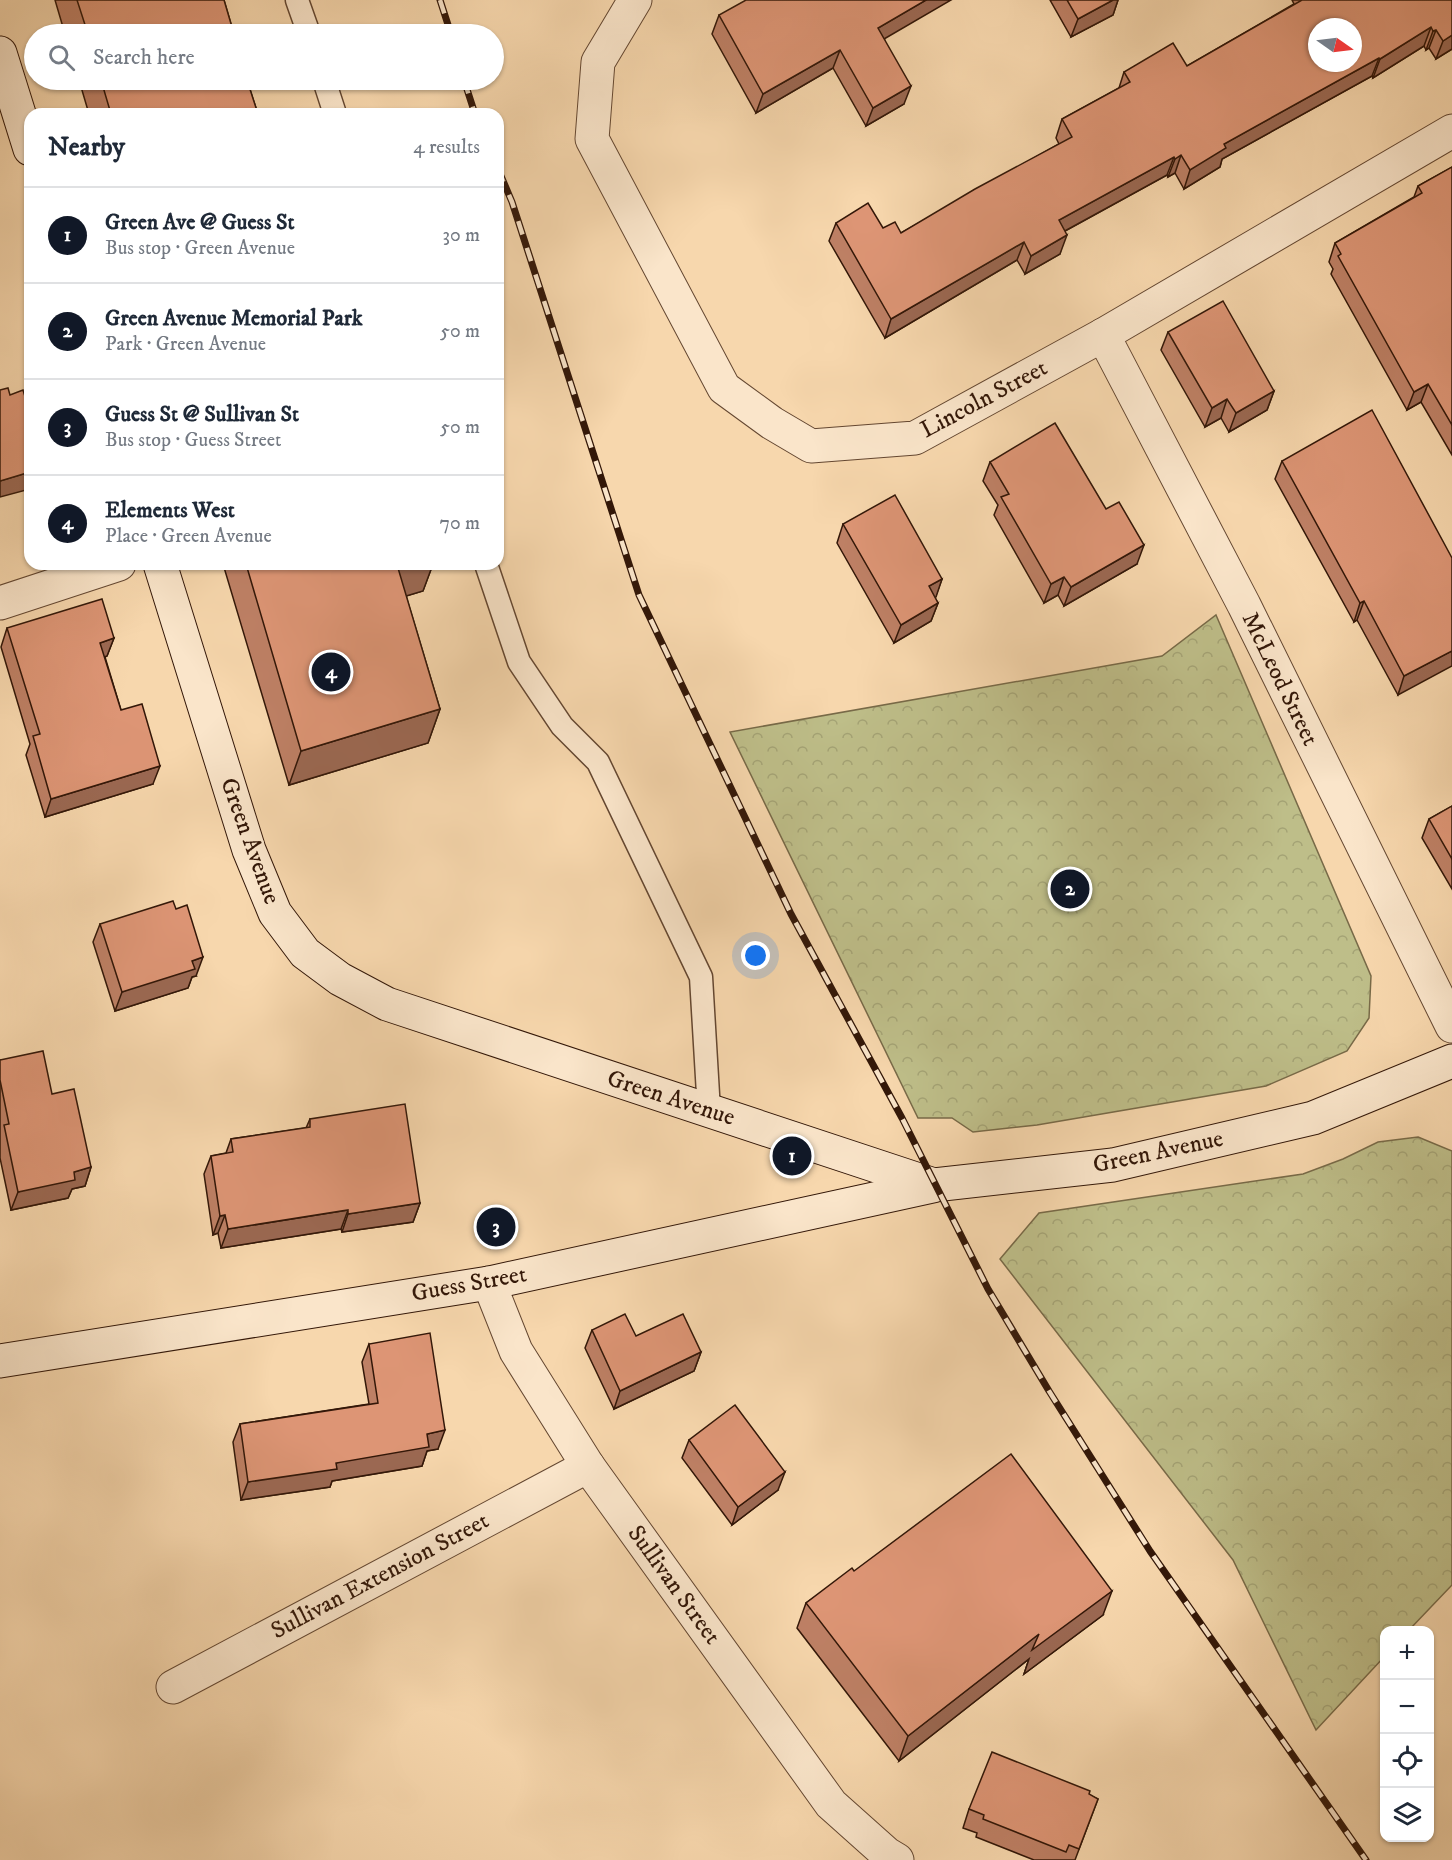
<!DOCTYPE html>
<html lang="en">
<head>
<meta charset="utf-8">
<style>
	:root { --surface:#fff; --page:#f6f6f7; --text:#1f2937; --muted:#747a83; --line:#e0e1e3; --accent:#111827 }
	body { margin:0; font-family:"IM FELL DW Pica",serif; background:var(--page); color:var(--text) }
	.controls { position:absolute; right:18px; bottom:18px; display:grid; overflow:hidden; border-radius:12px; box-shadow:0 2px 4px #0004 }
	.controls button { width:54px; height:54px; display:grid; place-items:center; padding:0; border:0; border-bottom:2px solid var(--line); background:var(--surface); color:var(--text); font:30px sans-serif }
	.compass { position:absolute; left:1308px; top:18px; width:54px; height:54px; border-radius:50%; background:var(--surface); box-shadow:0 2px 4px #0004; rotate:104deg }
	.you { position:absolute; left:756px; top:956px; width:21px; height:21px; margin:-15px; border:4px solid #fff; border-radius:50%; background:#1a73e8; box-shadow:0 0 0 9px #1a73e833 }
	.badge { display:grid; place-items:center; width:39px; height:39px; border-radius:50%; background:var(--accent); color:#fff; font-size:20px; font-weight:700 }
	.pin { position:absolute; translate:-50% -50%; border:3px solid #fff; box-shadow:0 2px 6px #0006 }
	.list { margin:0; padding:0; list-style:none }
	h2 { display:flex; justify-content:space-between; align-items:center; height:78px; margin:0; padding:0 24px; font-size:26px }
	h2 small { font-size:20px; font-weight:400; color:var(--muted) }
	.list li { display:grid; grid-template-columns:39px 1fr auto; gap:18px; align-items:center; box-sizing:border-box; height:96px; padding:0 24px; border-top:2px solid var(--line) }
	.list b { display:block; font-size:22px; white-space:nowrap }
	.list p { margin:0; font-size:20px; white-space:nowrap; color:var(--muted) }
	.list em { font-size:20px; font-style:normal; color:var(--muted) }
	.icon { flex:none; width:33px; height:33px; fill:none; stroke:currentColor; stroke-width:2; stroke-linecap:round; stroke-linejoin:round }
	.map { position:relative; flex:none; width:1452px; height:1860px; overflow:hidden }
	.search { position:absolute; background:var(--surface); box-shadow:0 2px 4px #0004; left:24px; top:24px; width:480px; height:66px; display:flex; align-items:center; gap:15px; box-sizing:border-box; padding:0 21px; border-radius:33px; color:var(--muted); font-size:22px }
	.panel { position:absolute; background:var(--surface); box-shadow:0 2px 4px #0004; left:24px; top:108px; width:480px; height:462px; border-radius:18px }
	.map>svg:first-child { display:block }
	.park { fill:url(#park-crowns); stroke:#786a48; stroke-width:1.5 }
	.lines { fill:none; stroke-linecap:round; stroke-linejoin:round }
	.lane-casing { stroke:#644731; stroke-width:25 }
	.street-casing { stroke:#644731; stroke-width:35 }
	.secondary-casing { stroke:#331708; stroke-width:35 }
	.lane { stroke:#fae5ca; stroke-width:22 }
	.street { stroke:#fae5ca; stroke-width:33 }
	.secondary { stroke:#fae5ca; stroke-width:33 }
	.rail-casing { stroke:#331708; stroke-width:7 }
	.rail { stroke:#fae5ca; stroke-width:4.5; stroke-dasharray:14; stroke-linecap:butt }
	.wall { fill:#be8065; stroke:#331708; stroke-width:1.5 }
	.shaded-wall { fill:#9b6852; stroke:#331708; stroke-width:1.5 }
	.building { fill:#dd9575; stroke:#331708; stroke-width:1.5; fill-rule:evenodd }
	.labels { text-anchor:middle; dominant-baseline:central; stroke-width:4.5; stroke-linejoin:round; paint-order:stroke }
	.street-label { font-size:24px; fill:#331708; stroke:#fae5ca }
</style>
</head>
<body>
<div class="map">
<svg width="1452" height="1860" viewBox="0 0 1452 1860">
	<defs>
		<pattern id="park-crowns" width="20" height="18" patternUnits="userSpaceOnUse" patternTransform="scale(1.5)"><rect width="20" height="18" fill="#bebe89"/><path d="M2 6a3 3 0 1 1 6 0M12 15a3 3 0 1 1 6 0" fill="none" stroke="#a4a375"/></pattern>
	</defs>
	<rect width="100%" height="100%" fill="#f7d7ad"/>
	<filter id="stains"><feTurbulence type="fractalNoise" baseFrequency=".00333" numOctaves="4"/><feColorMatrix values="0 0 0 0 .2 0 0 0 0 .09 0 0 0 0 .02 0 0 0 .5 -.17"/></filter>
	<radialGradient id="worn" r=".72"><stop offset=".6" stop-color="#630" stop-opacity="0"/><stop offset="1" stop-color="#630" stop-opacity=".3"/></radialGradient>
	<g class="park">
		<polygon points="1216,615 1371,976 1369,1018 1347,1051 1266,1086 1037,1125 973,1132 952,1118 918,1118 730,732 1162,656"/>
		<polygon points="1418,1137 1452,1151 1452,1585 1409,1630 1384,1630 1384,1657 1316,1730 1233,1560 1000,1259 1039,1213 1303,1174 1343,1159 1378,1142"/>
	</g>
	<g class="lines">
		<g class="lane-casing">
			<g id="lane">
				<polyline points="297,0 309,34"/>
				<polyline points="324,80 335,114"/>
				<polyline points="486,564 519,662 562,726 598,762 701,977 709,1111"/>
			</g>
		</g>
		<g class="street-casing">
			<g id="street">
				<polyline points="635,0 598,62 592,139 724,388 772,423 811,446 915,438 1103,335 1452,131"/>
				<polyline points="1103,335 1244,605 1452,1026"/>
				<polyline points="0,603 119,564"/>
				<polyline points="489,1283 516,1351 588,1466 831,1804 887,1854 897,1860"/>
				<polyline points="173,1687 588,1466"/>
			</g>
		</g>
		<g class="secondary-casing">
			<g id="secondary">
				<polyline points="0,53 30,149"/>
				<polyline points="160,564 249,850 275,913 305,953 340,979 387,1004 934,1185 1113,1165 1313,1118 1452,1061"/>
				<polyline points="0,1361 489,1283 933,1186"/>
			</g>
		</g>
		<use href="#lane" class="lane"/>
		<use href="#street" class="street"/>
		<use href="#secondary" class="secondary"/>
		<g class="rail-casing">
			<g id="rail">
				<polyline points="440,0 451,34"/>
				<polyline points="464,80 475,114"/>
				<polyline points="498,169 512,202 639,595 791,914 902,1118 988,1289 1049,1391 1150,1551 1366,1860"/>
			</g>
		</g>
		<use href="#rail" class="rail"/>
	</g>
	<g class="wall">
		<polygon points="55,0 224,0 234,34 65,34"/>
		<polygon points="1050,0 1118,0 1113,15 1071,37"/>
		<polygon points="1292,0 1452,0 1452,49 1436,59 1429,48 1426,50 1424,46 1373,78 1372,76 1222,159 1220,167 1184,189 1175,173 1168,177 1167,175 1065,231 1060,254 1025,274 1017,260 885,338 829,241 836,223 883,228 901,233 1059,144 1056,138 1062,119 1119,88 1124,72 1187,66 1294,4"/>
		<polygon points="719,15 884,38 904,104 866,126 833,68 756,113 712,34"/>
		<polygon points="79,80 247,80 258,114 89,114"/>
		<polygon points="1452,167 1452,455 1421,402 1407,410 1331,274 1333,269 1329,262 1335,243 1414,197 1418,186"/>
		<polygon points="1168,332 1274,391 1267,410 1229,432 1221,418 1205,427 1161,350"/>
		<polygon points="1282,461 1452,558 1398,695 1357,620 1354,622 1275,479"/>
		<polygon points="990,462 1137,564 1064,606 1058,595 1044,603 994,515 998,505 983,481"/>
		<polygon points="843,524 942,579 935,598 938,603 931,621 894,643 837,543"/>
		<polygon points="223,564 433,564 423,591 406,596 440,709 428,743 289,785"/>
		<polygon points="7,628 114,638 107,656 105,657 121,710 153,784 45,817 26,755 30,744 1,647"/>
		<polygon points="1452,806 1452,889 1422,838 1429,819"/>
		<polygon points="100,924 196,976 192,977 188,988 115,1011 93,942"/>
		<polygon points="0,1060 52,1094 91,1167 85,1186 72,1189 68,1198 11,1210 0,1158"/>
		<polygon points="310,1119 420,1203 413,1222 342,1232 341,1229 221,1248 218,1233 213,1235 204,1174 211,1156 226,1153 231,1139 306,1128"/>
		<polygon points="592,1330 636,1336 701,1352 694,1371 614,1409 585,1348"/>
		<polygon points="369,1344 438,1449 427,1451 422,1466 332,1481 330,1487 241,1500 233,1442 240,1424 369,1404 362,1362"/>
		<polygon points="689,1440 778,1490 732,1525 682,1458"/>
		<polygon points="854,1571 1103,1615 1024,1674 1029,1659 899,1761 797,1628 806,1603"/>
		<polygon points="1089,1795 1098,1799 1075,1860 1034,1860 976,1837 977,1833 963,1828 969,1809"/>
	</g>
	<g class="shaded-wall">
		<polygon points="926,0 951,0 872,46 878,28"/>
		<polygon points="1113,0 1118,0 1113,15 1071,37 1078,19"/>
		<polygon points="1431,27 1424,46 1373,78 1380,59"/>
		<polygon points="1436,30 1429,48 1426,50 1433,31"/>
		<polygon points="1452,35 1452,49 1436,59 1443,41"/>
		<polygon points="840,50 833,68 756,113 763,94"/>
		<polygon points="1379,58 1372,76 1222,159 1220,167 1184,189 1190,170 1224,144"/>
		<polygon points="911,86 904,104 866,126 873,108"/>
		<polygon points="1181,155 1175,173 1168,177 1175,159"/>
		<polygon points="1174,157 1167,175 1052,238 1059,220"/>
		<polygon points="1067,235 1060,254 1025,274 1031,256"/>
		<polygon points="1024,242 1017,260 885,338 891,319"/>
		<polygon points="1428,384 1421,402 1407,410 1414,392"/>
		<polygon points="1274,391 1267,410 1229,432 1236,413"/>
		<polygon points="1227,399 1221,418 1205,427 1212,408"/>
		<polygon points="30,472 30,489 0,497 0,481"/>
		<polygon points="1144,545 1137,564 1064,606 1071,587"/>
		<polygon points="412,564 433,564 423,591 386,602 398,568"/>
		<polygon points="1064,577 1058,595 1044,603 1051,584"/>
		<polygon points="942,579 936,597 922,605 929,586"/>
		<polygon points="1364,601 1357,620 1354,622 1360,603"/>
		<polygon points="938,603 931,621 894,643 901,625"/>
		<polygon points="114,638 107,656 94,661 100,643"/>
		<polygon points="1452,651 1452,666 1398,695 1404,676"/>
		<polygon points="440,709 428,743 289,785 301,751"/>
		<polygon points="160,766 153,784 45,817 51,799"/>
		<polygon points="203,957 196,976 192,977 188,988 115,1011 122,992 192,961"/>
		<polygon points="91,1167 85,1186 72,1189 68,1198 11,1210 18,1192 74,1172"/>
		<polygon points="420,1203 413,1222 342,1232 348,1214"/>
		<polygon points="348,1210 341,1229 221,1248 228,1229"/>
		<polygon points="225,1215 218,1233 213,1235 220,1216"/>
		<polygon points="701,1352 694,1371 614,1409 620,1391"/>
		<polygon points="445,1430 438,1449 427,1451 422,1466 332,1481 330,1487 241,1500 248,1482 336,1463 427,1434"/>
		<polygon points="785,1472 778,1490 732,1525 738,1507"/>
		<polygon points="1112,1591 1103,1615 1024,1674 1029,1659 899,1761 908,1736 1039,1634"/>
	</g>
	<g class="building">
		<polygon points="77,0 224,0 234,34 88,34"/>
		<polygon points="746,0 926,0 878,28 911,86 873,108 840,50 763,94 719,15"/>
		<polygon points="1067,0 1113,0 1078,19"/>
		<path d="M 1302,0 L 1452,0 L 1452,35 L 1443,41 L 1436,30 L 1433,31 L 1431,27 L 1380,59 L 1379,58 L 1224,144 L 1226,148 L 1190,170 L 1181,155 L 1175,159 L 1174,157 L 1059,220 L 1067,235 L 1031,256 L 1024,242 L 891,319 L 836,223 L 868,203 L 883,228 L 895,222 L 901,233 L 975,189 L 1072,137 L 1062,119 L 1130,82 L 1124,72 L 1173,43 L 1187,66 ZM 1317,27 L 1353,27 L 1353,63 L 1317,63 Z"/>
		<polygon points="101,80 247,80 258,114 111,114"/>
		<polygon points="1452,167 1452,425 1428,384 1414,392 1338,256 1341,254 1335,243 1422,193 1418,186"/>
		<polygon points="1223,301 1274,391 1236,413 1227,399 1212,408 1168,332"/>
		<polygon points="8,388 10,395 23,390 30,413 30,472 0,481 0,390"/>
		<polygon points="1372,410 1452,558 1452,651 1404,676 1364,601 1360,603 1282,461"/>
		<polygon points="1055,423 1106,509 1119,502 1144,545 1071,587 1064,577 1051,584 1001,497 1009,494 990,462"/>
		<polygon points="895,495 942,579 929,586 938,603 901,625 843,524"/>
		<polygon points="246,564 412,564 398,568 440,709 301,751"/>
		<polygon points="102,599 114,638 100,643 121,710 142,704 160,766 51,799 33,736 40,734 7,628"/>
		<polygon points="1452,806 1452,859 1429,819"/>
		<polygon points="173,901 176,909 187,905 203,957 192,961 195,969 122,992 100,924"/>
		<polygon points="43,1051 52,1094 74,1089 91,1167 74,1172 75,1180 18,1192 4,1125 9,1124 0,1080 0,1060"/>
		<polygon points="405,1104 420,1203 348,1214 348,1210 228,1229 225,1215 220,1216 211,1156 233,1152 231,1139 310,1127 310,1119"/>
		<polygon points="625,1314 636,1336 683,1314 701,1352 620,1391 592,1330"/>
		<polygon points="430,1333 445,1430 427,1434 429,1447 336,1463 337,1469 248,1482 240,1424 378,1403 369,1344"/>
		<polygon points="735,1405 785,1472 738,1507 689,1440"/>
		<polygon points="1011,1454 1112,1591 1032,1650 1039,1634 908,1736 806,1603 852,1568 854,1571"/>
		<polygon points="992,1752 1090,1791 1089,1794 1098,1799 1079,1849 1069,1845 1066,1852 983,1819 984,1815 969,1809"/>
	</g>
	<g class="labels">
		<g class="street-label">
			<text transform="translate(984 399) rotate(-28)">Lincoln Street</text>
			<text transform="translate(1280 679) rotate(64)">McLeod Street</text>
			<text transform="translate(250 841) rotate(70)">Green Avenue</text>
			<text transform="translate(671 1098) rotate(18)">Green Avenue</text>
			<text transform="translate(1158 1152) rotate(-12)">Green Avenue</text>
			<text transform="translate(469 1284) rotate(-10)">Guess Street</text>
			<text transform="translate(380 1576) rotate(-28)">Sullivan Extension Street</text>
			<text transform="translate(674 1585) rotate(54)">Sullivan Street</text>
		</g>
	</g>
	<rect width="100%" height="100%" filter="url(#stains)"/>
	<rect width="100%" height="100%" fill="url(#worn)"/>
</svg>
<div class="controls">
<button>+</button>
<button>−</button>
<button><svg class="icon" aria-label="locate" viewBox="0 0 24 24"><circle cx="12" cy="12" r="6"/><path d="M12 2v4M12 18v4M2 12h4M18 12h4"/></svg></button>
<button><svg class="icon" aria-label="layers" viewBox="0 0 24 24"><path d="M12 4l9 5-9 5-9-5zM3 14l9 5 9-5"/></svg></button>
</div>
<svg class="compass" viewBox="-18 -18 36 36"><path d="M0-13l5 13h-10z" fill="#e53935"/><path d="M0 13l5-13h-10z" fill="#747a83"/></svg>
<div class="you"></div>
<div class="pin badge" style="left:792px;top:1156px">1</div>
<div class="pin badge" style="left:1070px;top:889px">2</div>
<div class="pin badge" style="left:496px;top:1227px">3</div>
<div class="pin badge" style="left:331px;top:672px">4</div>
<div class="search"><svg class="icon" aria-label="search" viewBox="0 0 24 24"><circle cx="10" cy="10" r="6"/><path d="M15 15l6 6"/></svg>Search here</div>
<section class="panel">
<h2>Nearby<small>4 results</small></h2>
<ul class="list">
<li><span class="badge">1</span><div><b>Green Ave @ Guess St</b><p>Bus stop · Green Avenue</p></div><em>30 m</em></li>
<li><span class="badge">2</span><div><b>Green Avenue Memorial Park</b><p>Park · Green Avenue</p></div><em>50 m</em></li>
<li><span class="badge">3</span><div><b>Guess St @ Sullivan St</b><p>Bus stop · Guess Street</p></div><em>50 m</em></li>
<li><span class="badge">4</span><div><b>Elements West</b><p>Place · Green Avenue</p></div><em>70 m</em></li>
</ul>
</section>
</div>
</body>
</html>
